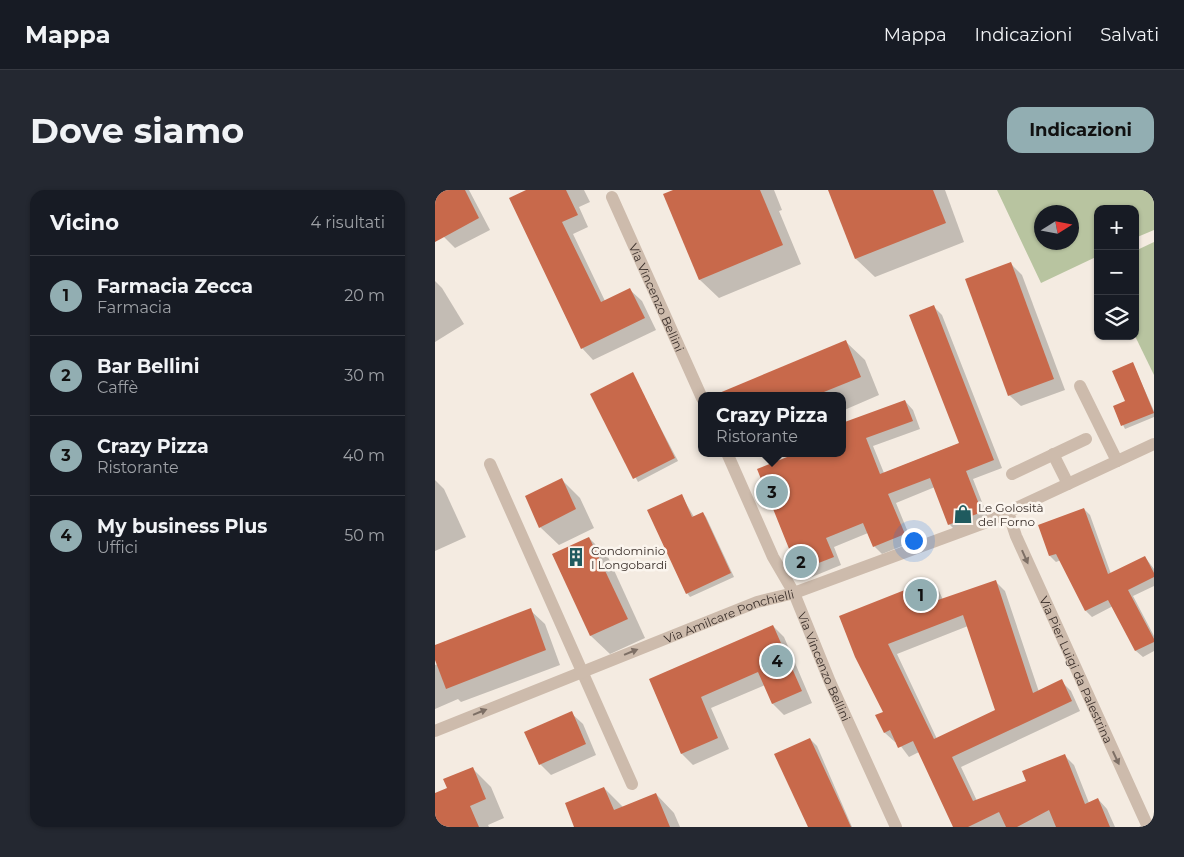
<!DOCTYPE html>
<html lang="it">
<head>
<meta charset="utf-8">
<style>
	:root { --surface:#171b24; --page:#242831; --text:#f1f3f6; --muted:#9ea1a6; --line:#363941; --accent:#92aeb2 }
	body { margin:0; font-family:Montserrat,sans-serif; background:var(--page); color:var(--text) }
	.controls { position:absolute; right:15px; top:15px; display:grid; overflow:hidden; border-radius:10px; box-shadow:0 1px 4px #0004 }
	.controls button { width:45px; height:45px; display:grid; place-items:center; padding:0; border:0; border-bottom:1px solid var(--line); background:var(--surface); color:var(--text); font:25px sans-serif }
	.compass { position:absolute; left:599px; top:15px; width:45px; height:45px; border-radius:50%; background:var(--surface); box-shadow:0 1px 4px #0004; rotate:79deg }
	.you { position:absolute; left:478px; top:350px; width:18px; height:18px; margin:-12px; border:4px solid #fff; border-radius:50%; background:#1a73e8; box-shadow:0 0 0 8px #1a73e833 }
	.badge { display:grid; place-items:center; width:32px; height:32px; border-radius:50%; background:var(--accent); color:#111; font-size:16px; font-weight:700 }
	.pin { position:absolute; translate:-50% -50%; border:2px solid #fff; box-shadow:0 1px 5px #0006 }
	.popup { position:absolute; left:263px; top:202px; width:148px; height:65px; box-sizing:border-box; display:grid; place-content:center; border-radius:10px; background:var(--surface); filter:drop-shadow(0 1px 4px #0005); font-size:16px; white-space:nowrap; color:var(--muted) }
	.popup b { font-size:19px; color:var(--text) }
	.popup::after { content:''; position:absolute; left:50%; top:100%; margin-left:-10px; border:10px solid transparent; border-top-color:var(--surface) }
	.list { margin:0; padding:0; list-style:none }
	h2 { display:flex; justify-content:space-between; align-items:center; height:65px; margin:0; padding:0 20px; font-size:21px }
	h2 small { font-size:16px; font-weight:400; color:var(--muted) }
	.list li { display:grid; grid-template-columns:32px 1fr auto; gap:15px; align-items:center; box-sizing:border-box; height:80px; padding:0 20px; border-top:1px solid var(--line) }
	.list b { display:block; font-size:19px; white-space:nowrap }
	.list p { margin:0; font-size:16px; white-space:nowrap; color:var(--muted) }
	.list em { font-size:16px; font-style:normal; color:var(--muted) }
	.icon { flex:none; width:28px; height:28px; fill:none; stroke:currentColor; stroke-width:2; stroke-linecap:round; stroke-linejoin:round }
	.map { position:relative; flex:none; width:719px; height:637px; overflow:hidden; border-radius:15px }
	header { display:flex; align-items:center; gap:30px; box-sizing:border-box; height:70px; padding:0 25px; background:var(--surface); border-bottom:1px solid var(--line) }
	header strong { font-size:24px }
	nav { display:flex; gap:28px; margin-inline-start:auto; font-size:18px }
	.intro { display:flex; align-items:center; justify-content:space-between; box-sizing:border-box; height:120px; padding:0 30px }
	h1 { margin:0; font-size:35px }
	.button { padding:12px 22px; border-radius:15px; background:var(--accent); color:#111; font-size:18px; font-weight:700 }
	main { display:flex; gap:30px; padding:0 30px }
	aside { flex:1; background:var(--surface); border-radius:15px; box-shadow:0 1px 4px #0004 }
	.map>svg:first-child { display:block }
	.green { fill:#b8c4a0; fill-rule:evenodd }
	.shadow { fill:#0003; fill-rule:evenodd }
	.building { fill:#c8694b; fill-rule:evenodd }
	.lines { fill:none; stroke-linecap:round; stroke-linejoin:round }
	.service { stroke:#cdbbac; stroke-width:12 }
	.minor { stroke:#cdbbac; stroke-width:12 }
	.oneway { fill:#7d6f65 }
	.labels { text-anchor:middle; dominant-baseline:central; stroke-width:5; stroke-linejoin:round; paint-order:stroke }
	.street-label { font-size:12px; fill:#3b302b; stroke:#fbf5ee }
	.poi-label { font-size:12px; fill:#3b302b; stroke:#fbf5ee; text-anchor:start }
</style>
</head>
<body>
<header>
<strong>Mappa</strong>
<nav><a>Mappa</a><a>Indicazioni</a><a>Salvati</a></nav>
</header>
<div class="intro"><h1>Dove siamo</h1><a class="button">Indicazioni</a></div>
<main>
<aside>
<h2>Vicino<small>4 risultati</small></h2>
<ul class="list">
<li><span class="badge">1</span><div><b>Farmacia Zecca</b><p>Farmacia</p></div><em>20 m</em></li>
<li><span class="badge">2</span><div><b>Bar Bellini</b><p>Caffè</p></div><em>30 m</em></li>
<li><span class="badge">3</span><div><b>Crazy Pizza</b><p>Ristorante</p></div><em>40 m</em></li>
<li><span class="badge">4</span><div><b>My business Plus</b><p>Uffici</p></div><em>50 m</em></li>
</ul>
</aside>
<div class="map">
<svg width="719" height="637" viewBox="0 0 719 637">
	<rect width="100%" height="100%" fill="#f4ebe1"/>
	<g class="green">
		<path d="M 562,0 L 719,0 L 719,40 L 700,48 L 700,19 L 663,19 L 663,66 L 606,93 ZM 606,22 L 636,22 L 636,52 L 606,52 Z"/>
		<polygon points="719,52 719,185 700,146 700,61"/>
	</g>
	<g class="shadow">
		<polygon points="0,0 34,0 55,40 20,58 9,47 0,30"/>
		<polygon points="94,0 149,0 155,12 144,17 153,37 138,44 170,111 195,100 207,111 221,140 158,170 147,158"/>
		<polygon points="242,0 339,0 347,20 344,21 366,74 284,108 265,90"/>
		<polygon points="394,0 510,0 529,52 440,87 421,69"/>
		<polygon points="576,74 587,85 630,200 586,216 574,205"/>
		<polygon points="0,91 7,98 29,134 0,152"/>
		<polygon points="499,117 507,125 567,278 538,289 554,330 523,343 514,334 500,297 461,313 477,352 447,364 439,356 433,343 399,357 406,375 372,389 364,381 324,280 407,263 407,234 470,211 478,220 485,239 438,256 449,283 525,253"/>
		<polygon points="411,152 430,170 444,205 407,221 407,206 305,206"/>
		<polygon points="698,174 719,221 719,227 690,239 679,217 691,212"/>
		<polygon points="197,184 243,271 203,292 157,205"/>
		<polygon points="0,290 9,299 31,347 0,361"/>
		<polygon points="127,290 145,308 159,338 124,355 105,337"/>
		<polygon points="246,305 259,327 268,323 271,327 299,387 255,407 252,403"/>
		<polygon points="649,319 655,325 676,384 710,367 719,379 719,396 698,406 719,446 719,461 708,467 701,461 678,416 657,427 651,421 626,370 621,372 615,366 605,335"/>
		<polygon points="154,348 173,367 210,448 175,464 156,446 118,365"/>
		<path d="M 495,392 L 504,401 L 508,410 L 561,392 L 570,401 L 604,502 L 626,491 L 636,501 L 645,521 L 526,577 L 542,611 L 592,592 L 629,565 L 639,575 L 654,613 L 663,609 L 672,619 L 680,637 L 520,637 L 484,562 L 474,567 L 462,551 L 460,552 L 450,543 L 442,526 L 449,522 L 421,467 ZM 533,436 L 562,521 L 502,549 L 462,464 Z"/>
		<polygon points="95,420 110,434 125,475 26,512 23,509 0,519 0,475 3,474 0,456"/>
		<polygon points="338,436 349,447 377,513 349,525 338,514 330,495 276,518 294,559 258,575 247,564 215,490"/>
		<polygon points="136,523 148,534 161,565 116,585 105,574"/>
		<polygon points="375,549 382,556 417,637 374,637"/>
		<polygon points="37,578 56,597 69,628 53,635 54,637 0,637 0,604 13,599"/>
		<polygon points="169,598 188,617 221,604 239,623 245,637 141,637"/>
	</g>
	<g class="building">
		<polygon points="0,0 30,0 44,28 0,52"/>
		<polygon points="91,0 131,0 143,25 127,32 166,112 195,98 210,128 146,159 74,8"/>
		<polygon points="238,0 325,0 348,55 264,90 228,4"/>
		<polygon points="393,0 498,0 511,33 420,69"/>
		<polygon points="576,72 619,189 573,206 530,89"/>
		<polygon points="499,115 559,270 531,281 547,322 513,335 495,288 453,304 470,344 438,357 428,333 391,348 399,367 363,381 322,279 362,263 407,263 407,233 470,210 478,231 431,248 445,284 524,253 474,125"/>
		<polygon points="411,150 426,187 379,206 277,206"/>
		<polygon points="698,172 719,223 686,236 678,216 690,211 677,181"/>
		<polygon points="198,182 240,268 198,289 155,204"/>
		<polygon points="127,288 141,319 104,338 90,306"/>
		<polygon points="247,304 257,327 268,322 296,383 251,404 212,320"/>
		<polygon points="649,318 673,384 710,366 719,383 719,387 693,400 719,449 719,452 700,461 673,410 650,421 621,364 614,366 603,335"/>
		<polygon points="154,347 193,429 155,446 117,364"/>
		<path d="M 495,390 L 503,410 L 561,390 L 598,503 L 627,489 L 637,511 L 517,567 L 538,611 L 591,591 L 587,581 L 630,564 L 650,614 L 663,608 L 675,637 L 621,637 L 614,620 L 582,637 L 571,637 L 564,622 L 533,637 L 518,637 L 478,551 L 463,558 L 455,540 L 449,543 L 440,525 L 448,522 L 420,467 L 404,426 ZM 528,425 L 560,520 L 499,549 L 453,454 Z"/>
		<polygon points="96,418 111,460 11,499 0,470 0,455"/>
		<polygon points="338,435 367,501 337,514 323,482 266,507 283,548 246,564 214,489"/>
		<polygon points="137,521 151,554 104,575 89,542"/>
		<polygon points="375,548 407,617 416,637 373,637 339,564"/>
		<polygon points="38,577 51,609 35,616 44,637 0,637 0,603 12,598 8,589"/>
		<polygon points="169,597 179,620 221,603 235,637 139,637 130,613"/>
	</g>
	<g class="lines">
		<g class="service">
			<polyline points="645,196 682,271"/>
			<polyline points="618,264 633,294"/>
			<polyline points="577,284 651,249"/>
		</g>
		<g class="minor">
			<path id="s1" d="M 177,7 L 267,208"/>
			<path id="s2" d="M 292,263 L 338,367 L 359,403 L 395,492 L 461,637"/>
			<polyline points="55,274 197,594"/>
			<path id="s3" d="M 573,322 L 581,346 L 713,637"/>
			<path id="s4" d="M 0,541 L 322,412 L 359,403 L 549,333 L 719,254"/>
		</g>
	</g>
	<defs><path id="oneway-solid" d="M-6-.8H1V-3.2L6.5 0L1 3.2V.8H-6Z" transform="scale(1.25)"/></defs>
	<g class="oneway">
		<use href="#oneway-solid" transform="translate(590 367) rotate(66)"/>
		<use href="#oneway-solid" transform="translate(196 462) rotate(-22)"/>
		<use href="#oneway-solid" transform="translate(45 522) rotate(-22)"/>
		<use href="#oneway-solid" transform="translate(681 568) rotate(65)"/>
	</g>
	<defs>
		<g id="shop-bare" transform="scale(1.5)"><path d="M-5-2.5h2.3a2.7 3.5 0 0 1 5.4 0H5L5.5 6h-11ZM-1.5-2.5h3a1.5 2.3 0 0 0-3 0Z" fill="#1f5a5e" stroke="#fbf5ee" stroke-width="2.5" paint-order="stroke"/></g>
		<g id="building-bare" transform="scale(1.5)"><path d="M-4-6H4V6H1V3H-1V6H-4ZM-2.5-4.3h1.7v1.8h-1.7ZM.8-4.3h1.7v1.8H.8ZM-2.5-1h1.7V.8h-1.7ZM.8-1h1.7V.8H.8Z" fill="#1f5a5e" stroke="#fbf5ee" stroke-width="2.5" paint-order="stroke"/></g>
	</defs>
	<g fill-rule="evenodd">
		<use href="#shop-bare" x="528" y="324"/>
		<use href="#building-bare" x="141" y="367"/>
	</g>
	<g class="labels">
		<g class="street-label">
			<text stroke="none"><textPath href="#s1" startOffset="110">Via Vincenzo Bellini</textPath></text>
			<text stroke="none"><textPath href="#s4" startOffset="316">Via Amilcare Ponchielli</textPath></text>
			<text stroke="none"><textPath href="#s2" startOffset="235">Via Vincenzo Bellini</textPath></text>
			<text stroke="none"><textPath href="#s3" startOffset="172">Via Pier Luigi da Palestrina</textPath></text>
		</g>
		<g class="poi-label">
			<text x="543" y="317">Le Golosità<tspan x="543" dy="14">del Forno</tspan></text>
			<text x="156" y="360">Condominio<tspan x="156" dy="14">I Longobardi</tspan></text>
		</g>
	</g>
</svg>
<div class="controls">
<button>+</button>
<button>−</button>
<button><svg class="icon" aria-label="layers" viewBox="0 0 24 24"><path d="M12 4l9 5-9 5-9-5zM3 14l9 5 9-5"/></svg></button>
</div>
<svg class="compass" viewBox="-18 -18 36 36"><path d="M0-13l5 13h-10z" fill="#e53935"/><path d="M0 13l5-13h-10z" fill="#9ea1a6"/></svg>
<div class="you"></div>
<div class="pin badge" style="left:486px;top:405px">1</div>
<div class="pin badge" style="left:366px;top:372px">2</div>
<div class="pin badge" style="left:337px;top:302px">3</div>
<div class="popup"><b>Crazy Pizza</b>Ristorante</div>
<div class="pin badge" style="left:342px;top:471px">4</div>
</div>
</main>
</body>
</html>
